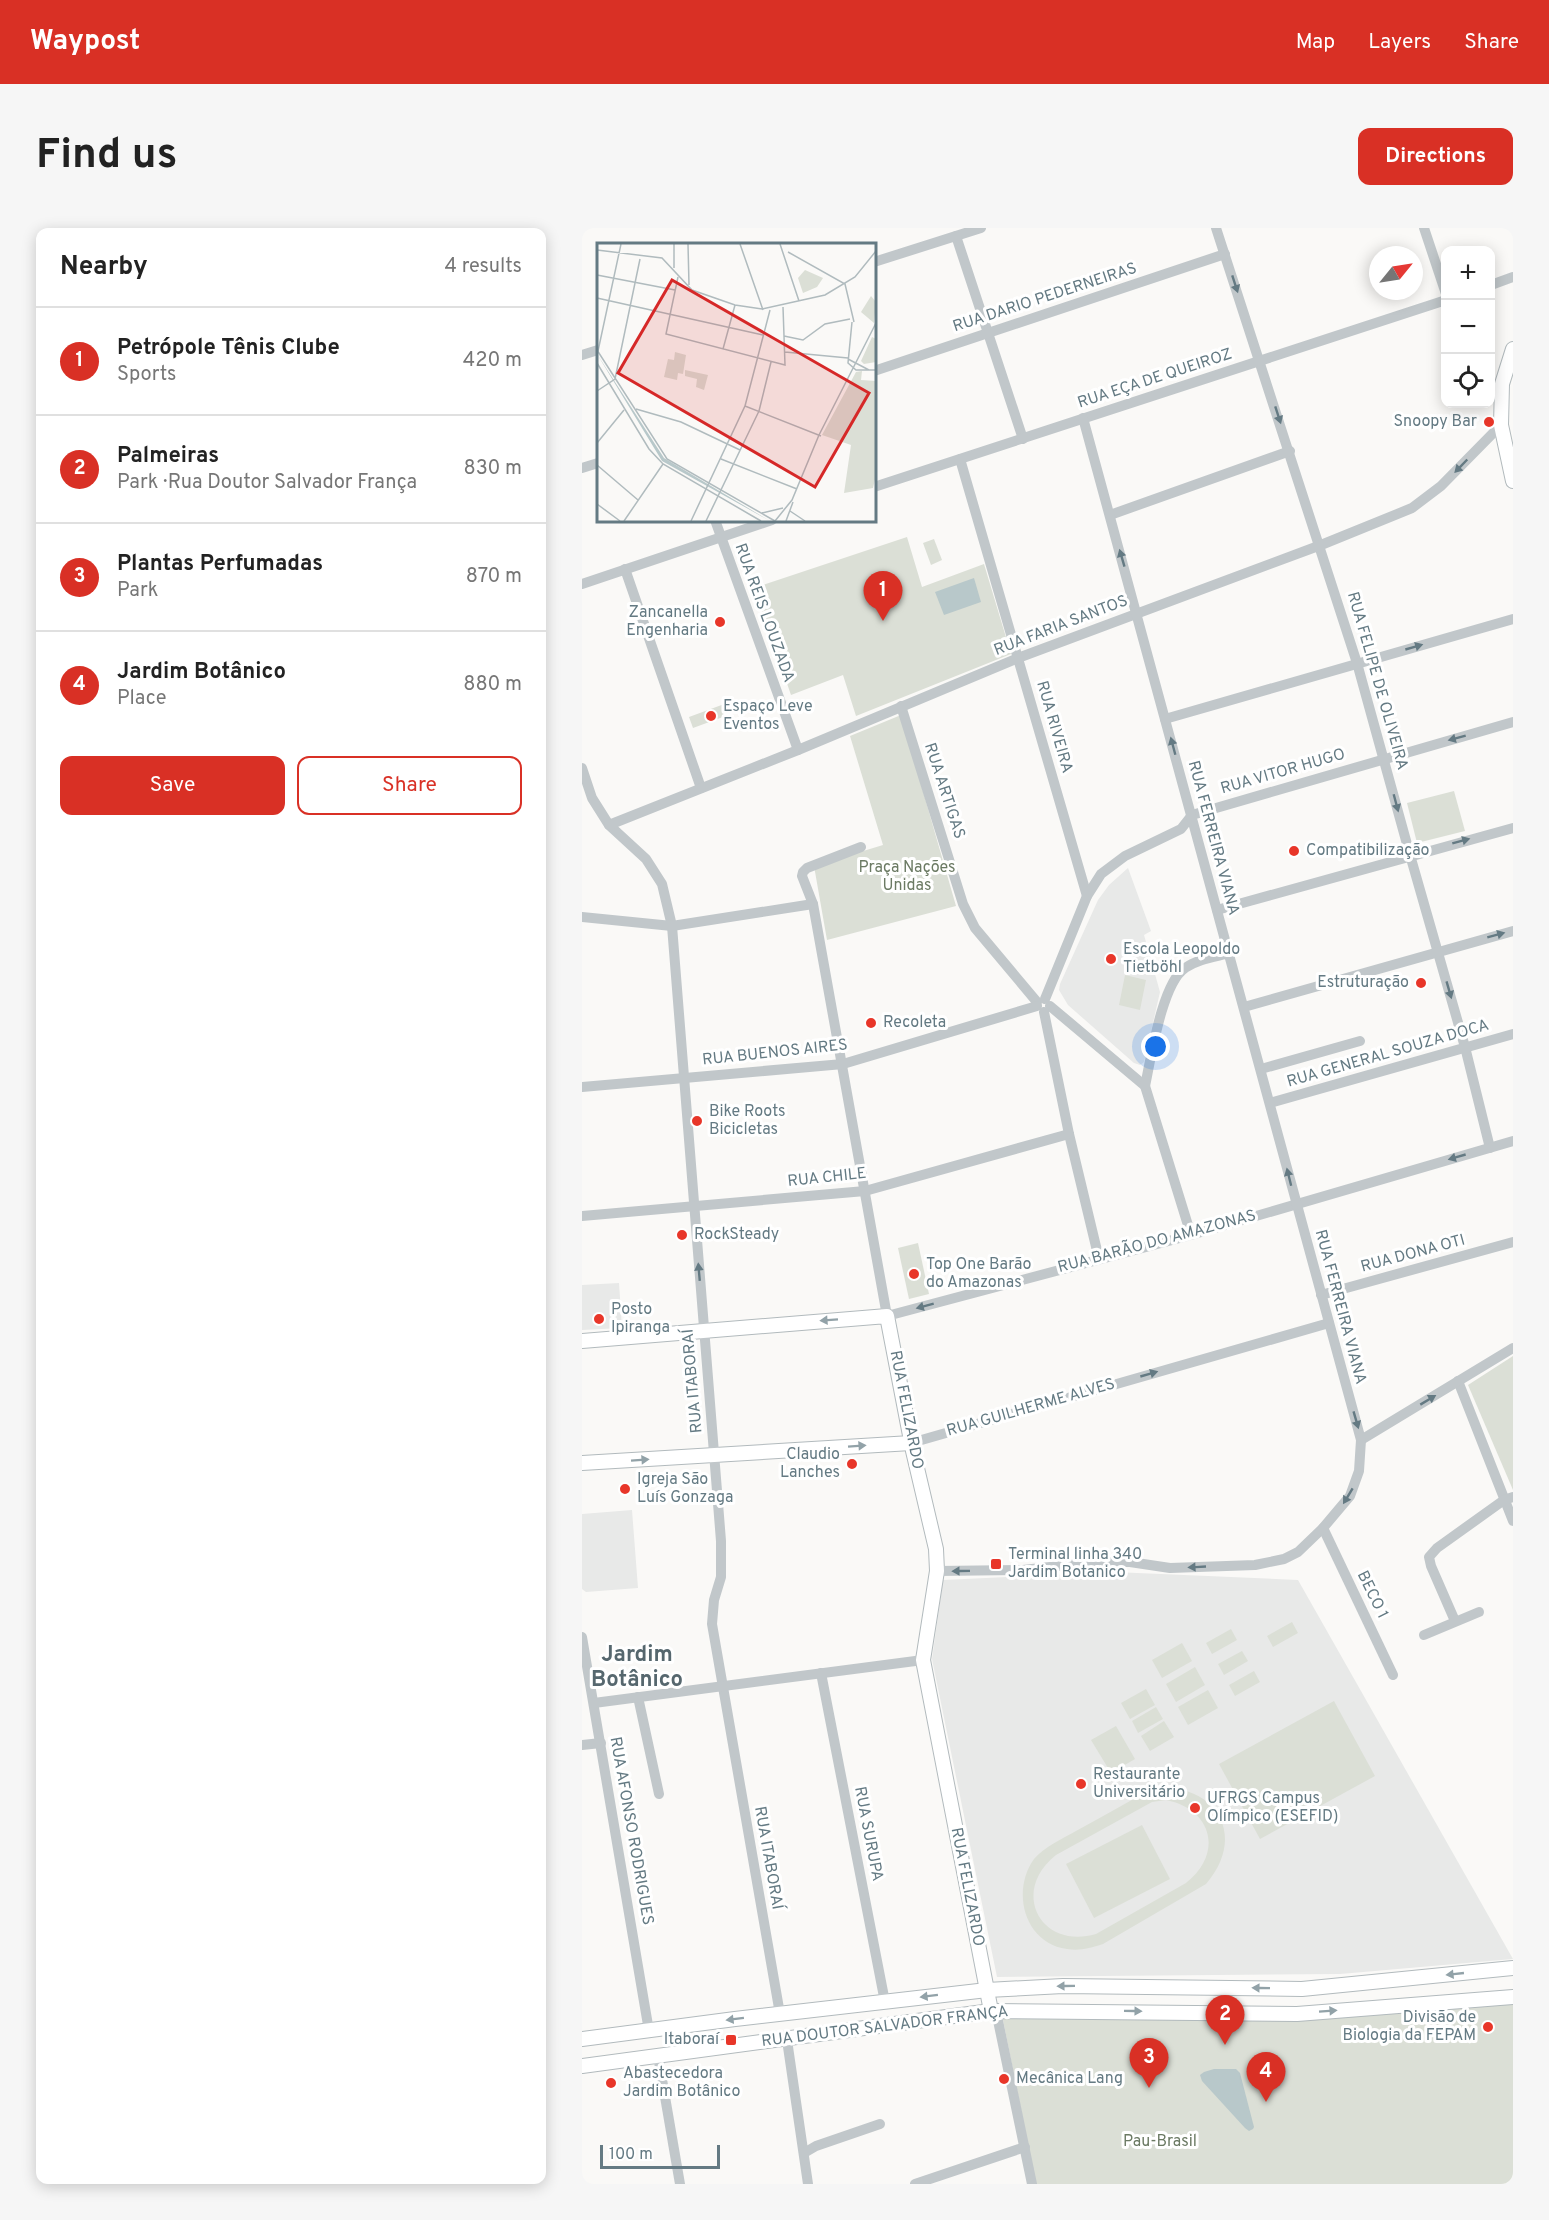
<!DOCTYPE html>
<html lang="en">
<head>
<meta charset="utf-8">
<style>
	:root { --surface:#fff; --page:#f6f6f6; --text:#222; --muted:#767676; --line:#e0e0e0; --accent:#d93025 }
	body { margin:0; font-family:Overpass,sans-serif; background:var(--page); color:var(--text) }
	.controls { position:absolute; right:18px; top:18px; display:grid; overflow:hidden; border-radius:12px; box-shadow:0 3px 15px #0003 }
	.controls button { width:54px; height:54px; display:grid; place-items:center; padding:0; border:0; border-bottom:2px solid var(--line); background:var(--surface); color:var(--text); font:30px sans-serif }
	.compass { position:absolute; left:787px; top:18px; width:54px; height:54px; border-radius:50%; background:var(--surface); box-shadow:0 3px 15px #0003; rotate:60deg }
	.scale { position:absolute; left:18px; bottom:15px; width:120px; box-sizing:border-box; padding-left:6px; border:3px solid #647a83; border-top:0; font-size:16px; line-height:21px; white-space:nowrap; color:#647a83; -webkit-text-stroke:4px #fff; paint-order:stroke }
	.you { position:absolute; left:574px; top:819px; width:21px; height:21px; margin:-15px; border:4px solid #fff; border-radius:50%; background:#1a73e8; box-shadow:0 0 0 9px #1a73e833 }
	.badge { display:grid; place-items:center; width:39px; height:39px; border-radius:50%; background:var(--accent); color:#fff; font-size:20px; font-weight:700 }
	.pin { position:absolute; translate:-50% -50px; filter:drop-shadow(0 2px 3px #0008) }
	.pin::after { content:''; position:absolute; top:32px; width:21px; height:18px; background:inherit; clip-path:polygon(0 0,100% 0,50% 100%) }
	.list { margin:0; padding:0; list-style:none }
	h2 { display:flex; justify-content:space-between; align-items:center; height:78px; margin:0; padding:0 24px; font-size:26px }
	h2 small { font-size:20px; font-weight:400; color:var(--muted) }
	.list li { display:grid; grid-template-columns:39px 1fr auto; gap:18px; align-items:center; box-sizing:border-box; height:108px; padding:0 24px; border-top:2px solid var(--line) }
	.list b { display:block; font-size:22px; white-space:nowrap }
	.list p { margin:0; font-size:20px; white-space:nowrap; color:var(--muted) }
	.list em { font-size:20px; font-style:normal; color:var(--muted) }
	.actions { display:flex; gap:12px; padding:18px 24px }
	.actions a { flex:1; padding:14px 0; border:2px solid var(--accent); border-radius:12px; text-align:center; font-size:21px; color:var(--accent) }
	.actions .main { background:var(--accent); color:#fff }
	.icon { flex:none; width:33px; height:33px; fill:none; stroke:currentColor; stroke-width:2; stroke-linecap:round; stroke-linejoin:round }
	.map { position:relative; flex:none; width:931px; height:1956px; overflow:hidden; border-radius:12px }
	header { display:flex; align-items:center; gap:36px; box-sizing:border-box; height:84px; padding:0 30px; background:var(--accent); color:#fff }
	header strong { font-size:28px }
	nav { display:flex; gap:33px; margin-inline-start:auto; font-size:21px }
	.intro { display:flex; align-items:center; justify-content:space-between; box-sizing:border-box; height:144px; padding:0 36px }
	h1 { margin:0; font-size:42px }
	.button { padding:15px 27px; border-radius:12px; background:var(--accent); color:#fff; font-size:21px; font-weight:700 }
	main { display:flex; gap:36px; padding:0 36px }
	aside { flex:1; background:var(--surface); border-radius:12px; box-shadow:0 3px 15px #0003 }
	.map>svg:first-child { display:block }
	.built { fill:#e8e9e8 }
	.green { fill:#dbdfd6; fill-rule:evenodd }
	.water { fill:#b8c8ca }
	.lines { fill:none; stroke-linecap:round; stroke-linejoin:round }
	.major-casing { stroke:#b2babd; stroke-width:16 }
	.minor { stroke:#c1c7ca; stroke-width:10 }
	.major { stroke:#fff; stroke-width:14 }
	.oneway { fill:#647a83 }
	.oneway2 { fill:#92a2a8 }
	.poi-dot { fill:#e83629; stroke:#fff; stroke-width:2 }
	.labels { text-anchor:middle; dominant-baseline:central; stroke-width:6; stroke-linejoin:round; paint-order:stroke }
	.street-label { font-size:16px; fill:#647a83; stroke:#fff }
	.poi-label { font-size:16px; fill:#647a83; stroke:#fff; text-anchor:start }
	.park-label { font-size:16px; fill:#6b7a63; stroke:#fff }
	.district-label { font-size:22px; font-weight:bold; fill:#56676e; stroke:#fff }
	.inset-road { fill:none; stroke:#b0bbbe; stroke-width:1.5 }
	.view { fill:#d62828; fill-opacity:0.15; stroke:#d62828; stroke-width:3 }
	.inset-edge { fill:none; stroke:#647a83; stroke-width:3 }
</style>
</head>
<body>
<header>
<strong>Waypost</strong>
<nav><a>Map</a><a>Layers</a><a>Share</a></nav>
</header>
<div class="intro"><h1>Find us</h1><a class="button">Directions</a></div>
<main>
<aside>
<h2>Nearby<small>4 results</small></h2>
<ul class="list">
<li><span class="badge">1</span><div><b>Petrópole Tênis Clube</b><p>Sports</p></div><em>420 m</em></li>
<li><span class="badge">2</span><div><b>Palmeiras</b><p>Park · Rua Doutor Salvador França</p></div><em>830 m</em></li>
<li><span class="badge">3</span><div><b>Plantas Perfumadas</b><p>Park</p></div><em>870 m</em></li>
<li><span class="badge">4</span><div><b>Jardim Botânico</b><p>Place</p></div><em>880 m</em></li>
</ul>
<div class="actions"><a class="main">Save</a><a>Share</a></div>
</aside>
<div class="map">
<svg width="931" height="1956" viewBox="0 0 931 1956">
	<rect width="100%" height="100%" fill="#faf9f7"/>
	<g class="built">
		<polygon points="546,640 569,703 562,707 578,764 562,834 558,837 552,835 486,777 477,762 478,756 516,672 527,657"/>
		<polygon points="37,1055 40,1100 0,1102 0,1057"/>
		<polygon points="50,1282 56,1360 4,1364 0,1361 0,1286"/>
		<polygon points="532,1344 716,1352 931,1731 758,1746 415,1749 350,1431 361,1352"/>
	</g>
	<g class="green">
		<polygon points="325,309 340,359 402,336 429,426 274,488 261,447 209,467 172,360"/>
		<polygon points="352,311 360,332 349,337 341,315"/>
		<polygon points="145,475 149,486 111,500 107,489"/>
		<polygon points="319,487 374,678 245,712 232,638 301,617 268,508"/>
		<polygon points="872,563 883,603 835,615 825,575"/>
		<polygon points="543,747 564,752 558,782 537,777"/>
		<polygon points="336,1015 347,1066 327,1071 316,1020"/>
		<polygon points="931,1128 931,1262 886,1157"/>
		<polygon points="710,1394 716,1405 691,1419 685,1408"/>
		<polygon points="649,1401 655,1412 630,1426 624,1415"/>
		<polygon points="600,1415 610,1433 580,1450 570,1432"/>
		<polygon points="660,1423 666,1433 642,1447 636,1436"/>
		<polygon points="613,1439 623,1457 594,1474 584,1456"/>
		<polygon points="672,1443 678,1454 653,1468 647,1457"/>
		<polygon points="564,1461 573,1477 548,1491 539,1475"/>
		<polygon points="626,1462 636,1480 606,1497 596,1479"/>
		<polygon points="752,1473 793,1548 678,1611 637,1536"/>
		<polygon points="574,1479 581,1491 556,1505 550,1493"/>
		<polygon points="582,1493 592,1509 568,1523 559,1508"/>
		<polygon points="534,1498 553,1531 529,1545 509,1512"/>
		<path d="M 579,1559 C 639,1560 663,1611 624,1656 L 521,1716 C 508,1720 498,1723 485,1721 C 442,1715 429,1663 452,1631 C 462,1619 480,1611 494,1603 C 517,1590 540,1578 562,1565 ZM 584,1572 C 630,1581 642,1625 604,1655 L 514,1706 C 458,1722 428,1663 474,1627 L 570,1574 Z"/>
		<polygon points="560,1597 588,1651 512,1690 484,1636"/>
		<polygon points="931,1776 931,1956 454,1956 420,1787 552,1792 723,1792"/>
	</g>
	<g class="water">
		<polygon points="392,350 399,374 362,387 353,364"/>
		<polygon points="632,1841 654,1841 658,1845 672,1899 671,1901 667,1903 663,1900 620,1853 618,1847 622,1844"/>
	</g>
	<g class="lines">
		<g class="major-casing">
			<g id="major">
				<polyline points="931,121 920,156 919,197 931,253"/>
				<polyline points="0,1113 305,1088 331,1223 354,1321 355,1343 341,1432 409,1783"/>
				<polyline points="0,1235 329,1215"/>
				<polyline points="0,1811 153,1791 405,1762 481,1758 720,1761 931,1740"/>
				<polyline points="0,1838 409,1783 715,1786 931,1769"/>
			</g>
		</g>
		<g class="minor">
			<polyline points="634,0 775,435 828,627 883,819 908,920"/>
			<polyline points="842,0 864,66"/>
			<polyline points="374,8 441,211"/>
			<polyline points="292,34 399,0"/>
			<polyline points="909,57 931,49"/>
			<polyline points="0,127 16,122"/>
			<polyline points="292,143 643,26"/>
			<polyline points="378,231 505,668"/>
			<polyline points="0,240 16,235"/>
			<polyline points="292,259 864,72"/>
			<polyline points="528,287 708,223"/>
			<polyline points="133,292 216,522"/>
			<polyline points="43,341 119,560"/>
			<polyline points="0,356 190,292"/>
			<polyline points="319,478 381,676 393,700 455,774"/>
			<polyline points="583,491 931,391"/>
			<polyline points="0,540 10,570 27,597 64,631 80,656 90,698 139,1313 139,1349 132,1372 130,1396 198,1786"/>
			<polyline points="27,597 216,522 436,430 739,317 830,280 859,258 919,197"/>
			<polyline points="279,619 225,640 221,644 220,648 231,676 305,1088 609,1007 931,913"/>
			<polyline points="635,682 931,600"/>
			<polyline points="0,689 90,698 231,676"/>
			<polyline points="463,771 505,668 519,646 543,628 599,601 610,587 931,494"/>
			<polyline points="468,778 563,858 609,1007"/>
			<polyline points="662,779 931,703"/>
			<polyline points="462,784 487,906 517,1031"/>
			<polyline points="679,841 778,813"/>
			<path d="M 563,858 C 569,830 580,755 603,740 C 616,731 633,729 648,725"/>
			<polyline points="0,859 261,836 455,778"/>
			<polyline points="688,875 931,806"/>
			<polyline points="0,988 283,963 487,906"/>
			<polyline points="739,1067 931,1014"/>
			<polyline points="876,1153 931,1293"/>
			<polyline points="779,1212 931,1120"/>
			<polyline points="329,1215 747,1095"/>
			<polyline points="741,1300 811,1447"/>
			<polyline points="355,1343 441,1342 513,1334 548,1334 588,1340 673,1337 702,1331 716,1324 741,1300 768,1268 777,1243 779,1212 501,190"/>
			<polyline points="873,1393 849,1338 847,1329 855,1320 922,1272 931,1269"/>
			<polyline points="842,1407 897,1384"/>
			<polyline points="0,1409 67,1803"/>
			<polyline points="239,1445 303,1774"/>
			<polyline points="56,1469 77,1566"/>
			<polyline points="12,1475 341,1432"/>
			<polyline points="0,1517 19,1515"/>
			<polyline points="414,1783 450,1956"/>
			<polyline points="205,1812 226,1956"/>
			<polyline points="76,1828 98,1956"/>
			<polyline points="222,1925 234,1918 298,1896"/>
			<polyline points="333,1956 443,1919"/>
		</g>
		<use href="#major" class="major"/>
	</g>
	<defs><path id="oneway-solid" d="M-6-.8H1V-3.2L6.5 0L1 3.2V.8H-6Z" transform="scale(1.5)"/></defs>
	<g class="oneway">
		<use href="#oneway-solid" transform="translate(653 56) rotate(72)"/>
		<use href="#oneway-solid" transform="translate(696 187) rotate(72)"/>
		<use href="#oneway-solid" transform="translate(879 238) rotate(134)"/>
		<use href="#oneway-solid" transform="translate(540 330) rotate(-106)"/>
		<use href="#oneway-solid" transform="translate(832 419) rotate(-16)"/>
		<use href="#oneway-solid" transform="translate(875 510) rotate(165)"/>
		<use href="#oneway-solid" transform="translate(591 518) rotate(-105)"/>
		<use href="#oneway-solid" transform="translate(814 575) rotate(75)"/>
		<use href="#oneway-solid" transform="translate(879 613) rotate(-15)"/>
		<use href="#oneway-solid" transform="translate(914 707) rotate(-15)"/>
		<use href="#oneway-solid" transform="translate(867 762) rotate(74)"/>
		<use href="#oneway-solid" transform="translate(875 929) rotate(164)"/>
		<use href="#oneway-solid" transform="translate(707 949) rotate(-104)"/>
		<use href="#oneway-solid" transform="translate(117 1044) rotate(-95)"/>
		<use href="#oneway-solid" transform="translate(343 1078) rotate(165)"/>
		<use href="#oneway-solid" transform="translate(567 1146) rotate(-16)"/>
		<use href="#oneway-solid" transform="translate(846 1172) rotate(-31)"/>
		<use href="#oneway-solid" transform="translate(774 1192) rotate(74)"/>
		<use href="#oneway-solid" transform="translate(766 1268) rotate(121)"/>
		<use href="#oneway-solid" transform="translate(615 1339) rotate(177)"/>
		<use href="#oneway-solid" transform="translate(379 1343) rotate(179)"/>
	</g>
	<g class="oneway2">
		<use href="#oneway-solid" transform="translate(247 1092) rotate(176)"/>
		<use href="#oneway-solid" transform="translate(275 1218) rotate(-4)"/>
		<use href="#oneway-solid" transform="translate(58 1232) rotate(-4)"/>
		<use href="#oneway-solid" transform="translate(873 1746) rotate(174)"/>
		<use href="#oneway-solid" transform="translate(484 1758) rotate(179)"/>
		<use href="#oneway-solid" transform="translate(679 1760) rotate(-179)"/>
		<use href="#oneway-solid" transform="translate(347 1768) rotate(173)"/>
		<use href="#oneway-solid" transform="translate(551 1783) rotate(1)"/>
		<use href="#oneway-solid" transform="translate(746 1783) rotate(-4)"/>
		<use href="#oneway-solid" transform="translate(153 1791) rotate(173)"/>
	</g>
	<g class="poi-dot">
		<circle cx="907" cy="194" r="6"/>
		<circle cx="138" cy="394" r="6"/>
		<circle cx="129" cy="488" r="6"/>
		<circle cx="712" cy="623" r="6"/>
		<circle cx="529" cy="731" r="6"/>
		<circle cx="839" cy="755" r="6"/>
		<circle cx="289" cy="795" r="6"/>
		<circle cx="115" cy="893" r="6"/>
		<circle cx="100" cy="1007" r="6"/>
		<circle cx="332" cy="1046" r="6"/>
		<circle cx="17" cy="1091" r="6"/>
		<circle cx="270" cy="1236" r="6"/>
		<circle cx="43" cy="1261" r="6"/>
		<rect x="408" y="1330" width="12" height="12" rx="3"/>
		<circle cx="499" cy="1556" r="6"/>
		<circle cx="613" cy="1580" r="6"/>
		<circle cx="906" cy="1799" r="6"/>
		<rect x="143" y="1806" width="12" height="12" rx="3"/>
		<circle cx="422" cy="1851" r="6"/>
		<circle cx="29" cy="1855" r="6"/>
	</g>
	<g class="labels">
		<g class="street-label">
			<text transform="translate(463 70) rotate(-18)">RUA DARIO PEDERNEIRAS</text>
			<text transform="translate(573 151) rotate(-18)">RUA EÇA DE QUEIROZ</text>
			<text transform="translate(182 385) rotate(70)">RUA REIS LOUZADA</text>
			<text transform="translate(479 398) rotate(-21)">RUA FARIA SANTOS</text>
			<text transform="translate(795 453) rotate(74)">RUA FELIPE DE OLIVEIRA</text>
			<text transform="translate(472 499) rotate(74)">RUA RIVEIRA</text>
			<text transform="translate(701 544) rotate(-16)">RUA VITOR HUGO</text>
			<text transform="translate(362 563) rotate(72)">RUA ARTIGAS</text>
			<text transform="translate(631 610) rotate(75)">RUA FERREIRA VIANA</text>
			<text transform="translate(193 825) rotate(-6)">RUA BUENOS AIRES</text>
			<text transform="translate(806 826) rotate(-16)">RUA GENERAL SOUZA DOCA</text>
			<text transform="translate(245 950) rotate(-6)">RUA CHILE</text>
			<text transform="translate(575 1014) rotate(-15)">RUA BARÃO DO AMAZONAS</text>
			<text transform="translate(831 1026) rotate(-15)">RUA DONA OTI</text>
			<text transform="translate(758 1079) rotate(75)">RUA FERREIRA VIANA</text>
			<text transform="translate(111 1153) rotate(-95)">RUA ITABORAÍ</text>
			<text transform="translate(449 1180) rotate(-16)">RUA GUILHERME ALVES</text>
			<text transform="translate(324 1182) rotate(79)">RUA FELIZARDO</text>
			<text transform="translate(790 1367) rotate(64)">BECO 1</text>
			<text transform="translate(49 1603) rotate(80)">RUA AFONSO RODRIGUES</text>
			<text transform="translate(286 1606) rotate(79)">RUA SURUPA</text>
			<text transform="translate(186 1630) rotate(80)">RUA ITABORAÍ</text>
			<text transform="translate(385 1659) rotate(79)">RUA FELIZARDO</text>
			<text transform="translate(303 1799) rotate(-7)">RUA DOUTOR SALVADOR FRANÇA</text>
		</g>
		<g class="poi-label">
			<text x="895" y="194" text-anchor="end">Snoopy Bar</text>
			<text x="126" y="385" text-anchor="end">Zancanella<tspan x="126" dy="18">Engenharia</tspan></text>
			<text x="141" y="479">Espaço Leve<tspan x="141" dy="18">Eventos</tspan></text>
			<text x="724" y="623">Compatibilização</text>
			<text x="541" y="722">Escola Leopoldo<tspan x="541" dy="18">Tietböhl</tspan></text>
			<text x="827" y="755" text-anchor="end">Estruturação</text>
			<text x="301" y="795">Recoleta</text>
			<text x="127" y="884">Bike Roots<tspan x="127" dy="18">Bicicletas</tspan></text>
			<text x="112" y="1007">RockSteady</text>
			<text x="344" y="1037">Top One Barão<tspan x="344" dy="18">do Amazonas</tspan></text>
			<text x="29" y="1082">Posto<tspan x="29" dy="18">Ipiranga</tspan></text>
			<text x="258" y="1227" text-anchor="end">Claudio<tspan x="258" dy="18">Lanches</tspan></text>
			<text x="55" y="1252">Igreja São<tspan x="55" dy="18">Luís Gonzaga</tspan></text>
			<text x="426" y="1327">Terminal linha 340<tspan x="426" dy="18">Jardim Botanico</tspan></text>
			<text x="511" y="1547">Restaurante<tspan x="511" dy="18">Universitário</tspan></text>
			<text x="625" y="1571">UFRGS Campus<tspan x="625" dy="18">Olímpico (ESEFID)</tspan></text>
			<text x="894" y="1790" text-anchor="end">Divisão de<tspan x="894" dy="18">Biologia da FEPAM</tspan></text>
			<text x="137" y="1812" text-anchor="end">Itaboraí</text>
			<text x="41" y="1846">Abastecedora<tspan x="41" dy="18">Jardim Botânico</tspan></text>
			<text x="434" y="1851">Mecânica Lang</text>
		</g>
		<g class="park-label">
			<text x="325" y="640">Praça Nações<tspan x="325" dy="18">Unidas</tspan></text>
			<text x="578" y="1914">Pau-Brasil</text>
		</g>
		<g class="district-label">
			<text x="55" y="1427">Jardim<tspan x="55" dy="25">Botânico</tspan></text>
		</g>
	</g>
	<g transform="translate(15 15)">
		<rect width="279" height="279" fill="#faf9f7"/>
		<path d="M 208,27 L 226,35 L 220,44 L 206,50 L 201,35 ZM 274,53 L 279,59 L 277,80 L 264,69 ZM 275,94 L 279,96 L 279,119 L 267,121 L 264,118 ZM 78,109 L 89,112 L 86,131 L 81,130 L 80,137 L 67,134 L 71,116 L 77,117 ZM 88,127 L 111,132 L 107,147 L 99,144 L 100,136 L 88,133 ZM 265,128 L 264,137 L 279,138 L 279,232 L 276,245 L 247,250 L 254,202 L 225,192 L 259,129 Z" fill="#dbdfd6"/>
		<path d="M 0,111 L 67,215 L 173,278 L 65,218 Z" fill="#b8c8ca"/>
		<path class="inset-road" d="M 91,1 L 92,42M 143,1 L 166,67M 183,1 L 202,58M 0,7 L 65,15 L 95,47 L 138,62 L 165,66 L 228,52 L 258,34 L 279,8M 191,9 L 248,41 L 257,79M 77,25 L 77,1M 0,32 L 78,47M 81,34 L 69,91 L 188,122 L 186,64M 0,55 L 166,92M 255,79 L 251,120 L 259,127 L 279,127M 187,93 L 206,97 L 228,81 L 253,76M 126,106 L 138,62M 0,107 L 70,216 L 178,278M 1,108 L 24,1M 188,109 L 251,115M 251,116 L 272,127M 0,120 L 52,206 L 66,221 L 164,278M 0,148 L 18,136 L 43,16M 148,163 L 173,67M 39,166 L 84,179 L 143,207M 162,168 L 174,119M 0,200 L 27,167M 124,216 L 200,246M 0,222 L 41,257M 0,261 L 23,278M 193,268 L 208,278M 165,270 L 186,265M 27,278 L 66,221M 94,278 L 148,163 L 224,193M 109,278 L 162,168M 178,278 L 195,257 L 222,192 L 279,80M 189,278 L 196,259"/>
		<path class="view" d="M 75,37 L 272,150 L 218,244 L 21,130 Z"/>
		<rect width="279" height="279" class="inset-edge"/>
	</g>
</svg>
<div class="controls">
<button>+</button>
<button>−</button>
<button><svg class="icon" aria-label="locate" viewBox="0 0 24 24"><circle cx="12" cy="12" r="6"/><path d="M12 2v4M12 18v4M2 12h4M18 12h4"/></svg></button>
</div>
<svg class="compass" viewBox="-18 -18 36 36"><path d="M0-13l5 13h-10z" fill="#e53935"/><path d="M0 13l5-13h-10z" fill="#767676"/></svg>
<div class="scale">100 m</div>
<div class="you"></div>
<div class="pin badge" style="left:301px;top:393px">1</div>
<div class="pin badge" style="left:643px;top:1817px">2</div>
<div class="pin badge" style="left:567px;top:1860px">3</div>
<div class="pin badge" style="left:684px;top:1874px">4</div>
</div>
</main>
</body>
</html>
